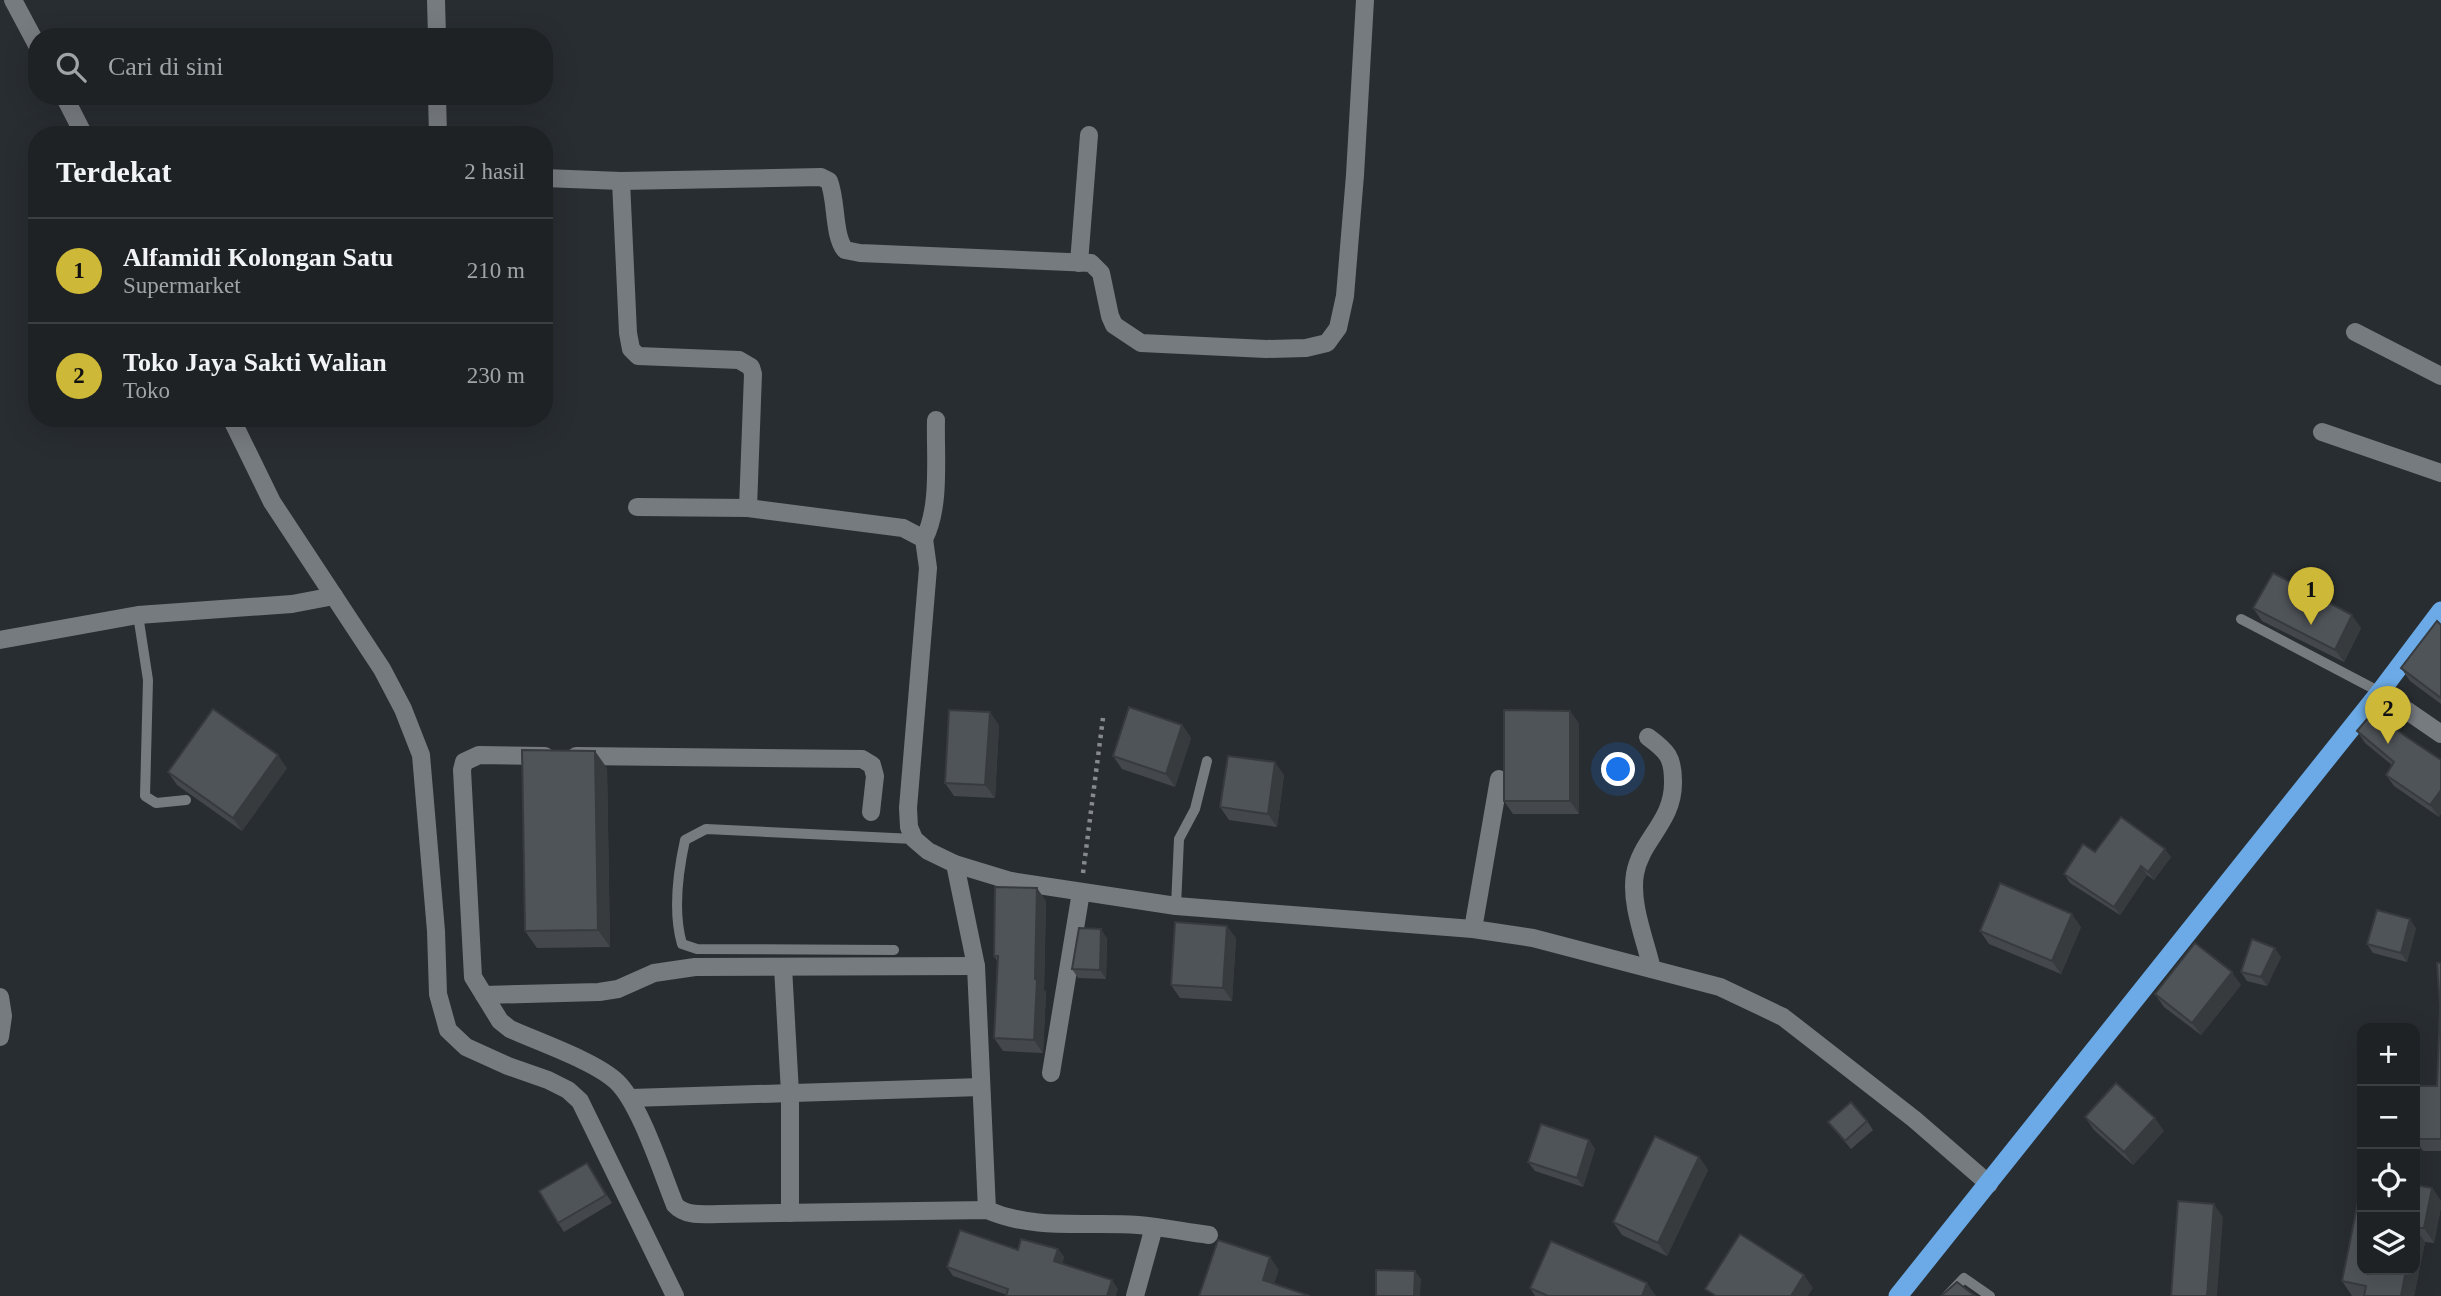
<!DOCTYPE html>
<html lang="id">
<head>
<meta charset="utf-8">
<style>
	:root { --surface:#1e2225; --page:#262a2d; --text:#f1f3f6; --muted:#a1a4a7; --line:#3c3f42; --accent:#ceb837 }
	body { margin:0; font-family:Georgia,serif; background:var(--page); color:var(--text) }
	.controls { position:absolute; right:21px; bottom:21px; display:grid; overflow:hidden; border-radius:14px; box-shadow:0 7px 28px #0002 }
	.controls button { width:63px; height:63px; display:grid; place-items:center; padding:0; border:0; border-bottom:2px solid var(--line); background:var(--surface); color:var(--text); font:35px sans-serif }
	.you { position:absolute; left:1619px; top:770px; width:24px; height:24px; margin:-18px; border:5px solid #fff; border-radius:50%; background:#1a73e8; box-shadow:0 0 0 10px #1a73e833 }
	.badge { display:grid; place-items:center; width:46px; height:46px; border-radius:50%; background:var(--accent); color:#111; font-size:23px; font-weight:700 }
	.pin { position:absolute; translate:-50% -58px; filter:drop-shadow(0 2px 4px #0008) }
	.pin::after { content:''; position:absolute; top:37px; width:24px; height:21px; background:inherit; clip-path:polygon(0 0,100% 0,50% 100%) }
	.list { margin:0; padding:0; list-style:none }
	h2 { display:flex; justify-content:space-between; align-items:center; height:91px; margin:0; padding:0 28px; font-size:30px }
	h2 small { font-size:23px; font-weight:400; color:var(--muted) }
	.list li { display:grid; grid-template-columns:46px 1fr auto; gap:21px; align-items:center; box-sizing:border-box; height:105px; padding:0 28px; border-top:2px solid var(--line) }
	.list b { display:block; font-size:26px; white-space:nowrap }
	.list p { margin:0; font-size:23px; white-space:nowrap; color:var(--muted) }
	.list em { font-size:23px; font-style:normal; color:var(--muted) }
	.icon { flex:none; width:38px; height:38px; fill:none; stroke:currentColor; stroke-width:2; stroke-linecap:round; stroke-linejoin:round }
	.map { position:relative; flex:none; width:2441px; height:1296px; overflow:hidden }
	.search { position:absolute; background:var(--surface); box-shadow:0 7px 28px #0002; left:28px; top:28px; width:525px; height:77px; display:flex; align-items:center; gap:18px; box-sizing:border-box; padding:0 24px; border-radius:28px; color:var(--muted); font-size:26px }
	.panel { position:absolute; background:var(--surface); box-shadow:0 7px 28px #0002; left:28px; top:126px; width:525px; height:301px; border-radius:28px }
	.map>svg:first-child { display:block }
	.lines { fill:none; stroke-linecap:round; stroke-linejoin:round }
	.path { stroke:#868a8e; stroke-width:4.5; stroke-dasharray:3.5 5; stroke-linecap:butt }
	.service { stroke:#767b80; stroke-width:10 }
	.minor { stroke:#767b80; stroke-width:18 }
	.tertiary { stroke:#767b80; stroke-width:18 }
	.trunk { stroke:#6baae6; stroke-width:19 }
	.wall { fill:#44484d }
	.shaded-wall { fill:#373b3e }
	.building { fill:#4f5459; stroke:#373b3e; stroke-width:2 }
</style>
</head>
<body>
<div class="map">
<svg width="2441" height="1296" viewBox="0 0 2441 1296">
	<rect width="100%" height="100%" fill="#282d31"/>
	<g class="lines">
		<polyline class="path" points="1083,873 1103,718"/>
		<g class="service">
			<polyline points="138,615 148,680 145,796 156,803 186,800"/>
			<polyline points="2241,619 2380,692"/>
			<polyline points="1176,906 1179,839 1195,809 1207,761"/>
			<path d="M 894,950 L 697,949 L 682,944 C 673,913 678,872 685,840 L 706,829 L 914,839"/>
			<polyline points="1947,1296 1964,1278 1990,1296"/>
		</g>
		<g class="minor">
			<polyline points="436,0 437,37"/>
			<polyline points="437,96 438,135"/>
			<path d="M 544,178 L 621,181 L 821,177 L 829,181 C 837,201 833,235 845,250 L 860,253 L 1091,263 L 1101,273 L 1110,316 L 1114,325 L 1141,343 L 1266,349 L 1306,348 L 1327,343 L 1338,328 L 1345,296 L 1355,175 L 1365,0"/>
			<polyline points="621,181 628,333 631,349 638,356 739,360 751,367 753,374 748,508"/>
			<polyline points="1079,263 1089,135"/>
			<polyline points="2355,332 2441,376"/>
			<polyline points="2322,432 2441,473"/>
			<polyline points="637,507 748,508 903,528 924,539 928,568 908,808 909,827 914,839 928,851 955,864 1011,881 1176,906 1473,929 1533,938 1720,987 1783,1017 1914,1119 1989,1184"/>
			<path d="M 924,539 C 941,507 935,455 936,420"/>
			<polyline points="0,640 138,615 292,604 334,596"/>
			<path d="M 1648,737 C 1667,751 1673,757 1673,781 C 1674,822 1641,839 1635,874 C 1630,904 1645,939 1652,969"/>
			<path d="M 545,756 L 479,755 L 464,762 L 462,770 L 473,977 L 500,1021 L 510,1029 C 539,1042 597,1062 617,1082 C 640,1104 662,1173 675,1205 C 686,1217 704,1214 720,1214 L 987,1210 C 1036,1231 1087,1221 1138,1225 C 1162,1227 1185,1232 1209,1235"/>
			<polyline points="576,756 862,759 872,765 875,776 871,812"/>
			<polyline points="955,864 976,966 987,1210"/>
			<polyline points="1473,929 1499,779"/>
			<polyline points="783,967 790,1093 790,1213"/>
			<polyline points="484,995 599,992 618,989 654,973 695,967 976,966"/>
			<polyline points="0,997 3,1016 0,1037"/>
			<polyline points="1051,1073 1081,892"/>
			<polyline points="631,1098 981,1087"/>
			<polyline points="1135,1296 1154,1227"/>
		</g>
		<g class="tertiary">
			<polyline points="13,0 37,45"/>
			<polyline points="64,96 84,135"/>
			<polyline points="231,418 272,502 382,669 403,709 421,755 436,931 438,994 448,1030 466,1047 508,1066 548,1080 568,1090 580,1101 675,1296"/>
			<polyline points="2380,692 2441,734"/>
		</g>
		<polyline class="trunk" points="1898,1296 2380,692 2441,611"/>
	</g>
	<g class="wall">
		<polygon points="2253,608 2361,628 2344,662 2262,621"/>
		<polygon points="2441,625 2441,704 2410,681 2401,668"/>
		<polygon points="1570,711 1579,724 1579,814 1513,814 1504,801"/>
		<polygon points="999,725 995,798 954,796 945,783"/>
		<polygon points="1182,725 1191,738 1175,787 1122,769 1113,756"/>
		<polygon points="2357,731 2405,736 2441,760 2441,813 2439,817 2394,786 2386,775 2392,765 2365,743"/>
		<polygon points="287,768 242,831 177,785 168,772"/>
		<polygon points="607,768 610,947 537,948 525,931"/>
		<polygon points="1284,775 1277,827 1229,820 1220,807"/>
		<polygon points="2095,852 2171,857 2154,880 2147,875 2120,915 2070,883 2064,874"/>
		<polygon points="1046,901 1044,990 1046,992 1043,1053 1003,1051 994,1038 997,961 994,956"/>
		<polygon points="2081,927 2061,974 1989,944 1980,931"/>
		<polygon points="2416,928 2407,962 2373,953 2367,944"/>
		<polygon points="1107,938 1106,979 1078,978 1072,969"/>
		<polygon points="1236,938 1232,1001 1180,998 1171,985"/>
		<polygon points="2281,957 2267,986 2247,981 2241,972"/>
		<polygon points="2441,963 2441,1151 2423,1151 2415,1139 2437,1086"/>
		<polygon points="2241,985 2201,1035 2164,1007 2155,994"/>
		<polygon points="2085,1117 2164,1131 2133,1165 2094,1130"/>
		<polygon points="1867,1121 1873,1130 1851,1149 1828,1122"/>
		<polygon points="1589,1140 1595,1149 1583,1187 1535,1171 1528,1162"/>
		<polygon points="1699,1157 1708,1170 1667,1256 1622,1235 1613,1222"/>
		<polygon points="587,1163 612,1203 564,1232 558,1223"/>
		<polygon points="2415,1185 2432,1188 2441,1201 2441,1207 2434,1243 2425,1242 2414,1296 2352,1296 2342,1281"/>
		<polygon points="1058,1249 1064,1257 1062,1264 1118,1289 1007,1295 953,1276 947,1267 1018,1250"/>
		<polygon points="1530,1288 1656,1296 1535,1296"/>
	</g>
	<g class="shaded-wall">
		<polygon points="2352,615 2361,628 2344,662 2335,650"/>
		<polygon points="1570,711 1579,724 1579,814 1570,801"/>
		<polygon points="990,712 999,725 995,798 985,785"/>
		<polygon points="1182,725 1191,738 1175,787 1166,774"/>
		<polygon points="595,751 607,768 610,947 598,930"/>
		<polygon points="278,755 287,768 242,831 233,818"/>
		<polygon points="1275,762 1284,775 1277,827 1268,814"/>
		<polygon points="2441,790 2441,813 2439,817 2430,805"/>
		<polygon points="2165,849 2171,857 2154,880 2148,872"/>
		<polygon points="2141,866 2147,875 2120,915 2114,907"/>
		<polygon points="1037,888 1046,901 1044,990 1046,992 1043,1053 1034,1040"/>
		<polygon points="2072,914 2081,927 2061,974 2052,961"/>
		<polygon points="2410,919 2416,928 2407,962 2401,953"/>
		<polygon points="1227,926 1236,938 1232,1001 1223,988"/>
		<polygon points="1101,929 1107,938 1106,979 1100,970"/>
		<polygon points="2275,948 2281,957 2267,986 2261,977"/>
		<polygon points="2232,972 2241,985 2201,1035 2192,1023"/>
		<polygon points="2155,1118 2164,1131 2133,1165 2124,1152"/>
		<polygon points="1589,1140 1595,1149 1583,1187 1577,1178"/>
		<polygon points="1699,1157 1708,1170 1667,1256 1658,1243"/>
		<polygon points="2432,1188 2441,1201 2441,1207 2434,1243 2424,1228"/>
		<polygon points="2214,1204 2223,1217 2217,1296 2207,1296"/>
		<polygon points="2415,1228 2425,1242 2414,1296 2401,1296 2406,1270 2415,1270"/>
		<polygon points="1058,1249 1064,1257 1061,1270 1054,1261"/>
		<polygon points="1270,1257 1279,1270 1271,1293 1263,1280"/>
		<polygon points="1415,1271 1421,1279 1420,1296 1414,1296"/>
		<polygon points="1804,1275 1813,1288 1808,1296 1791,1296"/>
		<polygon points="1112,1280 1118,1289 1116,1296 1107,1296"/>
		<polygon points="1647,1283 1656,1296 1642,1296"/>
	</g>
	<g class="building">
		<polygon points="2273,573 2352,615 2335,650 2253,608"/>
		<polygon points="2437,621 2441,625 2441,698 2401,668"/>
		<polygon points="1129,707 1182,725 1166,774 1113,756"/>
		<polygon points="213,709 278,755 233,818 168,772"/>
		<polygon points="949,710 990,712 985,785 945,783"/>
		<polygon points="1504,710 1570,711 1570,801 1504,801"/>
		<polygon points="2374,711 2405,736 2441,760 2441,790 2430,805 2386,775 2394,762 2357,731"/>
		<polygon points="522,750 595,751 598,930 525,931"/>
		<polygon points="1228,756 1275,762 1268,814 1220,807"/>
		<polygon points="2121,817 2165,849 2148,872 2141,866 2114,907 2064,874 2083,844 2095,852"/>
		<polygon points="2000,883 2072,914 2052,961 1980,931"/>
		<polygon points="995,887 1037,888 1035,979 1037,980 1034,1040 994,1038 998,956 994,956"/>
		<polygon points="2377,910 2410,919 2401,953 2367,944"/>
		<polygon points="1175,922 1227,926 1223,988 1171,985"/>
		<polygon points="1079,928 1101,929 1100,970 1072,969"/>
		<polygon points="2252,939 2275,948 2261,977 2241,972"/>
		<polygon points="2195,943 2232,972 2192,1023 2155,994"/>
		<polygon points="2437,963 2441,963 2441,1139 2415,1139 2415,1086 2437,1086 2440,1007"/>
		<polygon points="2116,1083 2155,1118 2124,1152 2085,1117"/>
		<polygon points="1851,1102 1867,1121 1845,1141 1828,1122"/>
		<polygon points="1541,1124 1589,1140 1577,1178 1528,1162"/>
		<polygon points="1655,1136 1699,1157 1658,1243 1613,1222"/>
		<polygon points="587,1163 606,1195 558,1223 539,1191"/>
		<polygon points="2362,1182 2362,1270 2406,1270 2401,1296 2364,1296 2366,1286 2342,1281"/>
		<polygon points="2415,1185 2432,1188 2424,1228 2415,1228"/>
		<polygon points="2178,1201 2214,1204 2207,1296 2171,1296"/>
		<polygon points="960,1230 1018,1250 1021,1239 1058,1249 1054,1261 1112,1280 1107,1296 1006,1296 1008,1289 947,1267"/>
		<polygon points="1740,1234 1804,1275 1791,1296 1716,1296 1705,1289"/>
		<polygon points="1218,1240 1270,1257 1263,1280 1310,1296 1199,1296"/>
		<polygon points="1551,1241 1647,1283 1642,1296 1548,1296 1530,1288"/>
		<polygon points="1376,1270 1415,1271 1414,1296 1376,1296"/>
		<polygon points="1957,1282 1975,1296 1941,1296"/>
	</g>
</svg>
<div class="controls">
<button>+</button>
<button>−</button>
<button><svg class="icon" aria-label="locate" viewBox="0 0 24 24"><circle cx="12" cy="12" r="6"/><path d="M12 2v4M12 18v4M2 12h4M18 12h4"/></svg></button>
<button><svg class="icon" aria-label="layers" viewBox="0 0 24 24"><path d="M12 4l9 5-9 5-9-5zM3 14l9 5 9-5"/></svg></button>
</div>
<div class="you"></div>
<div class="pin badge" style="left:2311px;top:625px">1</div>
<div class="pin badge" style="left:2388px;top:744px">2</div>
<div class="search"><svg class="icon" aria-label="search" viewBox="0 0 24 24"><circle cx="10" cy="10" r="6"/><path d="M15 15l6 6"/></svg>Cari di sini</div>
<section class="panel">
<h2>Terdekat<small>2 hasil</small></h2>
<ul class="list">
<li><span class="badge">1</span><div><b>Alfamidi Kolongan Satu</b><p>Supermarket</p></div><em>210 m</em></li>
<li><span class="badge">2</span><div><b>Toko Jaya Sakti Walian</b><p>Toko</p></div><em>230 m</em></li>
</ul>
</section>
</div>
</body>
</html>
